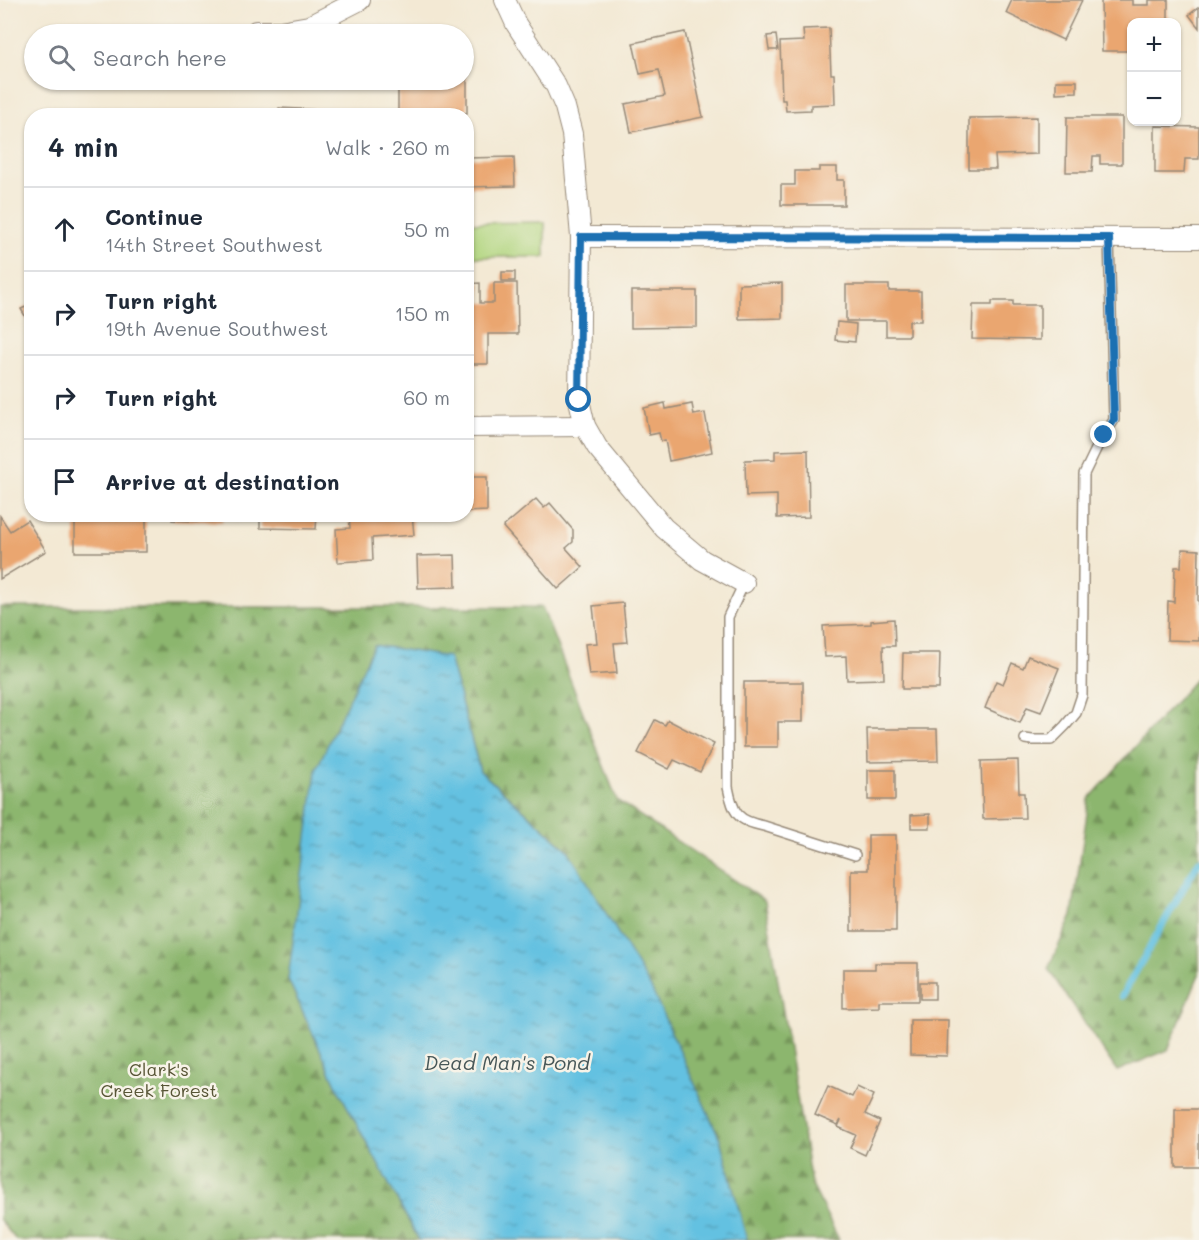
<!DOCTYPE html>
<html lang="en">
<head>
<meta charset="utf-8">
<style>
	:root { --surface:#fff; --page:#f2f2f3; --text:#1f2937; --muted:#747a83; --line:#e0e1e3 }
	body { margin:0; font-family:Mali,sans-serif; background:var(--page); color:var(--text) }
	.controls { position:absolute; right:18px; top:18px; display:grid; overflow:hidden; border-radius:12px; box-shadow:0 2px 4px #0004 }
	.controls button { width:54px; height:54px; display:grid; place-items:center; padding:0; border:0; border-bottom:2px solid var(--line); background:var(--surface); color:var(--text); font:30px sans-serif }
	.stop { position:absolute; width:18px; height:18px; margin:-14px; border:4px solid #1f6fb2; border-radius:50%; background:#fff }
	.stop.end { background:#1f6fb2; border-color:#fff; box-shadow:0 2px 6px #0008 }
	.list { margin:0; padding:0; list-style:none }
	h2 { display:flex; justify-content:space-between; align-items:center; height:78px; margin:0; padding:0 24px; font-size:26px }
	h2 small { font-size:20px; font-weight:400; color:var(--muted) }
	.list li { display:grid; grid-template-columns:39px 1fr auto; gap:18px; align-items:center; box-sizing:border-box; height:84px; padding:0 24px; border-top:2px solid var(--line) }
	.list b { display:block; font-size:22px; white-space:nowrap }
	.list p { margin:0; font-size:20px; white-space:nowrap; color:var(--muted) }
	.list em { font-size:20px; font-style:normal; color:var(--muted) }
	.icon { flex:none; width:33px; height:33px; fill:none; stroke:currentColor; stroke-width:2; stroke-linecap:round; stroke-linejoin:round }
	.map { position:relative; flex:none; width:1199px; height:1240px; overflow:hidden }
	.search { position:absolute; background:var(--surface); box-shadow:0 2px 4px #0004; left:24px; top:24px; width:450px; height:66px; display:flex; align-items:center; gap:15px; box-sizing:border-box; padding:0 21px; border-radius:33px; color:var(--muted); font-size:22px }
	.panel { position:absolute; background:var(--surface); box-shadow:0 2px 4px #0004; left:24px; top:108px; width:450px; height:414px; border-radius:24px }
	.map>svg:first-child { display:block }
	.grass { fill:#b1d57f; stroke:#76804e; stroke-width:1.5 }
	.forest { fill:url(#forest-firs); stroke:#647046; stroke-width:1.5 }
	.water { fill:url(#water-ripples); stroke:#4f7680; stroke-width:1.5 }
	.lines { fill:none; stroke-linecap:round; stroke-linejoin:round }
	.stream { stroke:#63c1e1; stroke-width:7 }
	.building { fill:#eaa66f }
	.lane-casing { stroke:#978a79; stroke-width:12 }
	.street-casing { stroke:#978a79; stroke-width:22 }
	.lane { stroke:#fff; stroke-width:9 }
	.street { stroke:#fff; stroke-width:20 }
	.route { stroke:#1f6fb2; stroke-width:8 }
	.labels { text-anchor:middle; dominant-baseline:central; stroke-width:5; stroke-linejoin:round; paint-order:stroke }
	.park-label { font-size:18px; fill:#585536; stroke:#f7f3e8 }
	.water-label { font-size:20px; font-style:italic; fill:#475758; stroke:#f7f3e8 }
</style>
</head>
<body>
<div class="map">
<svg width="1199" height="1240" viewBox="0 0 1199 1240">
	<defs>
		<pattern id="forest-firs" width="22" height="20" patternUnits="userSpaceOnUse" patternTransform="scale(1.5)"><rect width="22" height="20" fill="#8cb66e"/><path d="M5 1l3.5 6h-7zM16 11l3.5 6h-7z" fill="#74945a"/></pattern>
		<pattern id="water-ripples" width="26" height="14" patternUnits="userSpaceOnUse" patternTransform="scale(1.5)"><rect width="26" height="14" fill="#63c1e1"/><path d="M2 4q2-2 4 0t4 0M15 11q2-2 4 0t4 0" fill="none" stroke="#539db6"/></pattern>
	</defs>
	<rect width="100%" height="100%" fill="#f7f3e8"/>
	<filter id="ink" filterUnits="userSpaceOnUse"><feTurbulence type="fractalNoise" baseFrequency=".0167" numOctaves="2"/><feDisplacementMap in="SourceGraphic" scale="12" xChannelSelector="R" yChannelSelector="G"/><feConvolveMatrix kernelMatrix="1 2 1 2 8 2 1 2 1" color-interpolation-filters="sRGB"/></filter>
	<filter id="wash" filterUnits="userSpaceOnUse"><feTurbulence type="fractalNoise" baseFrequency=".008" numOctaves="4" result="noise"/><feDisplacementMap in="SourceGraphic" scale="24" xChannelSelector="R" yChannelSelector="G"/><feGaussianBlur stdDeviation="1.35" result="paint"/><feColorMatrix in="noise" values="0 0 0 0 0 0 0 0 0 0 0 0 0 0 0 0 0 1.4 0 .05"/><feComposite in="paint" operator="in"/></filter>
	<g filter="url(#wash)">
		<rect width="100%" height="100%" fill="#f3e9d4"/>
		<polygon class="grass" points="545,222 545,257 467,257 467,223"/>
		<g class="forest">
			<polygon points="0,607 542,607 617,800 765,901 811,1183 839,1240 747,1240 720,1139 568,850 480,771 449,657 288,979 339,1091 419,1240 16,1240 0,1220"/>
			<polygon points="1199,675 1199,974 1168,1050 1117,1071 1048,969 1072,916 1089,799"/>
		</g>
		<polygon class="water" points="374,645 449,657 480,771 568,850 651,988 720,1139 747,1240 419,1240 339,1091 288,979 316,770"/>
		<g class="lines">
			<polyline class="stream" points="1122,996 1199,861"/>
		</g>
		<g id="blocks">
			<g class="building">
				<polygon points="1012,0 1082,0 1063,40 1006,13"/>
				<polygon points="1101,0 1132,0 1132,5 1149,5 1149,0 1168,0 1168,22 1132,22 1132,51 1102,51"/>
				<polygon points="1199,7 1199,28 1189,15"/>
				<polygon points="829,28 831,74 834,74 835,104 811,105 811,110 786,111 785,100 782,100 780,42 804,41 803,29"/>
				<polygon points="685,32 703,117 631,132 625,104 665,96 659,70 640,74 633,43"/>
				<polygon points="776,35 778,50 769,50 767,36"/>
				<polygon points="464,78 467,78 467,113 452,113 452,116 408,116 408,113 398,113 398,80 464,80"/>
				<polygon points="1056,81 1077,81 1077,92 1056,93"/>
				<polygon points="279,108 322,110 322,116 279,116"/>
				<polygon points="1037,117 1037,154 995,155 996,169 969,169 969,118"/>
				<polygon points="1067,117 1122,117 1122,164 1100,164 1100,156 1093,156 1092,172 1066,172"/>
				<polygon points="1155,126 1199,127 1199,159 1185,159 1184,173 1155,173"/>
				<polygon points="514,157 515,186 466,187 466,158"/>
				<polygon points="819,167 837,167 837,180 844,180 844,205 781,205 781,185 795,185 795,171 819,171"/>
				<rect x="502" y="272" width="13" height="9"/>
				<polygon points="480,283 480,303 494,303 494,283 517,283 518,334 488,334 488,364 466,364 466,284"/>
				<polygon points="782,283 782,318 739,319 739,284"/>
				<polygon points="846,285 889,285 889,291 921,291 921,321 909,321 909,336 886,336 886,321 846,321"/>
				<polygon points="631,291 697,291 697,327 631,328"/>
				<polygon points="992,301 1013,301 1013,305 1040,305 1040,340 972,339 973,305 992,305"/>
				<polygon points="32,304 32,328 21,309"/>
				<polygon points="837,322 856,324 855,342 835,340"/>
				<polygon points="665,403 666,409 692,404 694,415 705,413 712,452 669,461 665,440 661,441 659,433 649,435 644,408"/>
				<polygon points="808,450 809,517 777,518 777,495 746,496 745,460 775,459 775,451"/>
				<polygon points="466,477 487,477 487,511 466,512"/>
				<polygon points="536,499 544,508 550,503 573,530 573,542 566,548 583,567 558,589 503,527"/>
				<polygon points="75,514 100,514 100,517 122,517 122,514 146,514 146,552 75,552"/>
				<polygon points="173,514 223,514 222,522 172,520"/>
				<polygon points="260,514 317,514 316,529 260,528"/>
				<polygon points="349,514 412,514 414,535 372,538 373,560 338,562 336,529 350,528"/>
				<polygon points="0,516 10,531 27,520 46,551 0,579"/>
				<polygon points="1182,549 1199,550 1198,601 1199,601 1199,641 1167,640 1168,601 1174,602 1175,567 1181,567"/>
				<polygon points="455,555 456,587 418,588 417,556"/>
				<polygon points="623,603 627,642 614,643 617,673 589,675 585,644 597,643 593,606"/>
				<polygon points="894,619 895,646 883,646 884,679 847,680 846,656 825,657 823,626 871,624 871,621"/>
				<polygon points="903,653 940,653 939,689 902,689"/>
				<polygon points="1028,656 1059,668 1041,712 1027,707 1020,723 985,708 996,681 1003,684 1012,663 1023,668"/>
				<polygon points="744,682 803,682 803,722 778,722 778,747 744,747"/>
				<polygon points="655,720 665,725 668,720 714,744 700,772 674,760 669,769 638,753"/>
				<polygon points="867,729 937,729 938,761 868,762"/>
				<polygon points="1018,760 1019,793 1024,793 1025,818 983,819 981,761"/>
				<rect x="868" y="770" width="27" height="30"/>
				<polygon points="930,814 930,828 911,828 911,815"/>
				<polygon points="868,835 896,835 896,931 851,931 851,870 868,870"/>
				<polygon points="875,963 918,963 918,1001 879,1001 879,1007 843,1008 843,969 875,969"/>
				<rect x="920" y="982" width="15" height="17"/>
				<polygon points="910,1020 948,1020 947,1056 910,1055"/>
				<polygon points="828,1086 852,1097 857,1087 874,1095 865,1114 880,1121 865,1155 850,1148 856,1135 838,1127 841,1120 838,1125 815,1115"/>
				<rect x="1175" y="1109" width="24" height="58"/>
			</g>
		</g>
	</g>
	<g filter="url(#ink)">
		<use href="#blocks" fill-opacity="0" stroke="#978a79" stroke-width="1.5"/>
		<g class="lines">
			<g class="lane-casing">
				<g id="lane">
					<path d="M 744,583 L 728,617 L 728,787 C 733,813 737,821 764,826 L 855,855"/>
					<polyline points="1025,739 1032,740 1051,740 1065,726 1076,713 1082,695 1084,474 1099,443 1114,420 1109,238"/>
				</g>
			</g>
			<g class="street-casing">
				<g id="street">
					<polyline points="505,0 516,24 556,86 565,107 572,134 581,237 579,400 585,426 597,447 664,528 702,560 744,583"/>
					<polyline points="256,31 280,31 309,26 360,0"/>
					<polyline points="581,237 1199,238"/>
					<polyline points="466,427 585,426"/>
				</g>
			</g>
			<use href="#lane" class="lane"/>
			<use href="#street" class="street"/>
		</g>
	</g>
	<g class="lines" filter="url(#ink)">
		<polyline class="route" points="579,400 581,237 1109,238 1114,420 1104,435"/>
	</g>
	<g class="labels">
		<g class="park-label">
			<text x="159" y="1069">Clark's<tspan x="159" dy="21">Creek Forest</tspan></text>
		</g>
		<g class="water-label">
			<text x="507" y="1062">Dead Man's Pond</text>
		</g>
	</g>
</svg>
<div class="controls">
<button>+</button>
<button>−</button>
</div>
<div class="stop" style="left:579px;top:400px"></div>
<div class="stop end" style="left:1104px;top:435px"></div>
<div class="search"><svg class="icon" aria-label="search" viewBox="0 0 24 24"><circle cx="10" cy="10" r="6"/><path d="M15 15l6 6"/></svg>Search here</div>
<section class="panel">
<h2>4 min<small>Walk · 260 m</small></h2>
<ul class="list">
<li><svg class="icon" aria-label="ahead" viewBox="0 0 24 24"><path d="M12 20V5M6 11l6-6 6 6"/></svg><div><b>Continue</b><p>14th Street Southwest</p></div><em>50 m</em></li>
<li><svg class="icon" aria-label="right" viewBox="0 0 24 24"><path d="M7 20v-9h11M14 6l5 5-5 5"/></svg><div><b>Turn right</b><p>19th Avenue Southwest</p></div><em>150 m</em></li>
<li><svg class="icon" aria-label="right" viewBox="0 0 24 24"><path d="M7 20v-9h11M14 6l5 5-5 5"/></svg><div><b>Turn right</b></div><em>60 m</em></li>
<li><svg class="icon" aria-label="arrive" viewBox="0 0 24 24"><path d="M6 21V4h12l-3 4 3 4H6"/></svg><div><b>Arrive at destination</b></div></li>
</ul>
</section>
</div>
</body>
</html>
